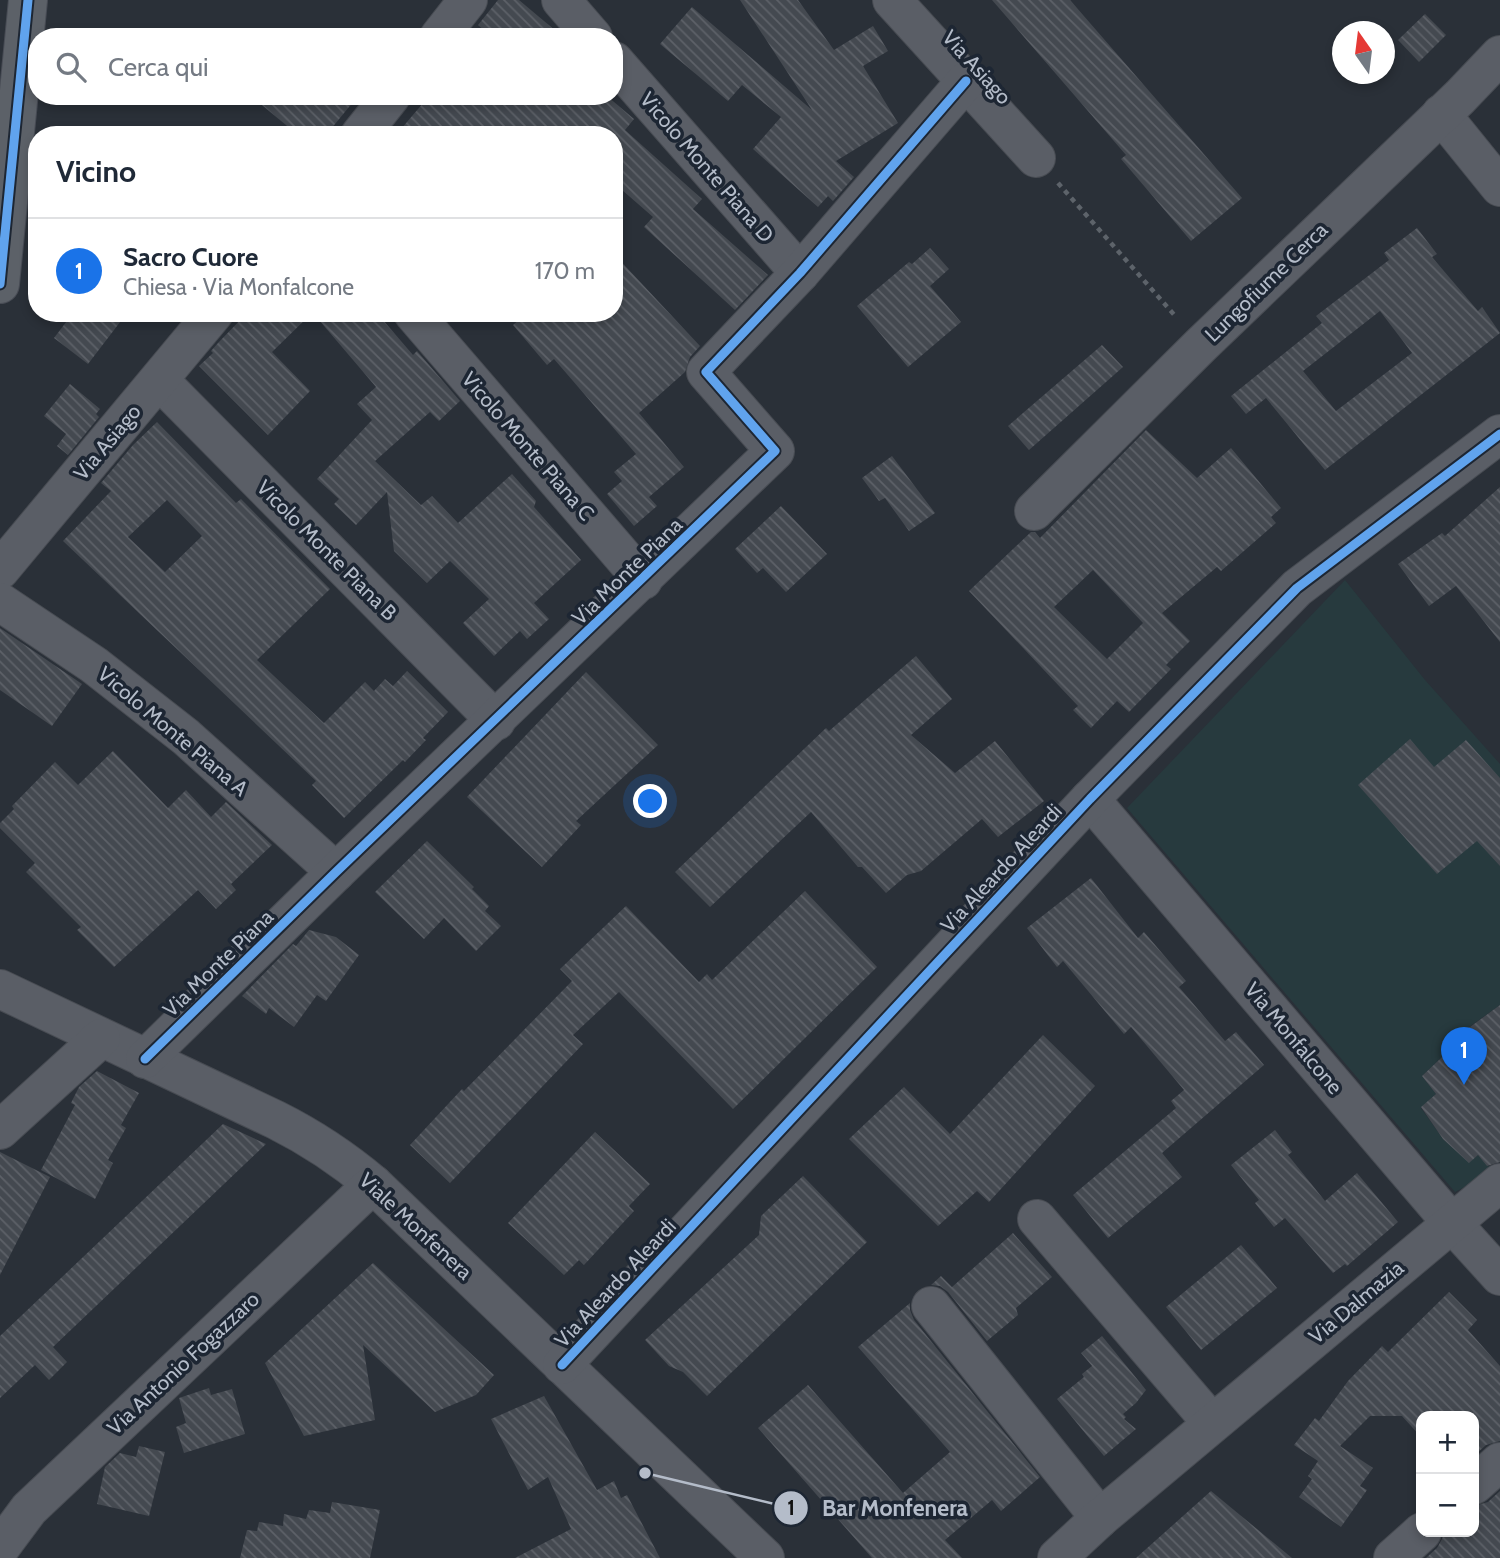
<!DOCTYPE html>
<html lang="it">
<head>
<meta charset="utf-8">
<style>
	:root { --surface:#fff; --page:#f6f6f7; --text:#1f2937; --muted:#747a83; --line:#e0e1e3; --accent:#1a73e8 }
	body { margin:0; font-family:Cabin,sans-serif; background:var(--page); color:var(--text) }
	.controls { position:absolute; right:21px; bottom:21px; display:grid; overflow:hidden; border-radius:14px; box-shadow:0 4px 10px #0003 }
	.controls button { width:63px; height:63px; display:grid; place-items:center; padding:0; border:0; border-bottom:2px solid var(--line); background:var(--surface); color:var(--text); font:35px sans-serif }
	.compass { position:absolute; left:1332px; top:21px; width:63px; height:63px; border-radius:50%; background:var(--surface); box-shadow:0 4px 10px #0003; rotate:346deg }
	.you { position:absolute; left:651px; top:802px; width:24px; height:24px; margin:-18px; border:5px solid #fff; border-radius:50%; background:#1a73e8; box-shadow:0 0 0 10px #1a73e833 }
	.badge { display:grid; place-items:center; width:46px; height:46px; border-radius:50%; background:var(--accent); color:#fff; font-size:23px; font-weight:700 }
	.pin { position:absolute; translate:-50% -58px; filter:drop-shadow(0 2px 4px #0008) }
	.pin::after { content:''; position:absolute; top:37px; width:24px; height:21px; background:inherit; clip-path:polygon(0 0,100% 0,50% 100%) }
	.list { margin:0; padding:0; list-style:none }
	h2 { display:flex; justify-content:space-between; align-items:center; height:91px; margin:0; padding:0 28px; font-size:30px }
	h2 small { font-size:23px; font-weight:400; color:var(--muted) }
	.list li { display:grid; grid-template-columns:46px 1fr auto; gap:21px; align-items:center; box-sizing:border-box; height:105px; padding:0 28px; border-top:2px solid var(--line) }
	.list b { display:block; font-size:26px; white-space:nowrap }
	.list p { margin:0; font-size:23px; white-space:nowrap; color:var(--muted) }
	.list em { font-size:23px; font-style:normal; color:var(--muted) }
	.icon { flex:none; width:38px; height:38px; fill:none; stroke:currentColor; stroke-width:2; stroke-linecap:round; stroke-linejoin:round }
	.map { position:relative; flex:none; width:1500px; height:1558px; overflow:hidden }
	.search { position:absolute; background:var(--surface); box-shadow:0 4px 10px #0003; left:28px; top:28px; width:595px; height:77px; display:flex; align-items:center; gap:18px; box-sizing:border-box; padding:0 24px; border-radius:28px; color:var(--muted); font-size:26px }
	.panel { position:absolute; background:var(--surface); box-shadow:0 4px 10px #0003; left:28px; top:126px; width:595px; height:196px; border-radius:28px }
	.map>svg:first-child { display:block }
	.park { fill:#273a3e }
	.building { fill:url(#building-back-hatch); fill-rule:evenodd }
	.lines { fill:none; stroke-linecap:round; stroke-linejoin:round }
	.minor-casing { stroke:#484c53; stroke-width:40 }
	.major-casing { stroke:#484c55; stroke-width:40 }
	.path { stroke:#5d636a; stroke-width:4.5; stroke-dasharray:5 5; stroke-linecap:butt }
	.minor { stroke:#5a5e66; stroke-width:38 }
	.major { stroke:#5c6168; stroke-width:38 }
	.cycleway-casing { stroke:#1d2633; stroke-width:13 }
	.cycleway { stroke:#60a3ed; stroke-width:9 }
	.labels { text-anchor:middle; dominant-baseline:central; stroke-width:7; stroke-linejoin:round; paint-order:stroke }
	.street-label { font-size:21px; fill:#b4bcc9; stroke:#1d2633 }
	.leader { fill:none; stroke:#b4bcc9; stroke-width:2.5 }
	.callout-dot { fill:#b4bcc9; stroke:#1d2633; stroke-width:2.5 }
	.mark-label { font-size:21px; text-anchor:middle; font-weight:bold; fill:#111 }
	.callout-label { font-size:23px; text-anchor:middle; font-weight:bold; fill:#b4bcc9; stroke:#1d2633; stroke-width:7; stroke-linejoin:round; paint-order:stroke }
</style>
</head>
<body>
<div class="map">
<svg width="1500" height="1558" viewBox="0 0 1500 1558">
	<defs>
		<pattern id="building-back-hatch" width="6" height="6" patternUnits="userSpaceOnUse" patternTransform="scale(1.75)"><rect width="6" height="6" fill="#444950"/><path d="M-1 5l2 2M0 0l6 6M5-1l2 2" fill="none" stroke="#5d6168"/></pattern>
	</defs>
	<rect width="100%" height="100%" fill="#2a3038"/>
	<polygon class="park" points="1345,580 1425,680 1500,764 1500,1005 1455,1037 1458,1042 1422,1076 1436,1094 1421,1108 1443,1139 1469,1162 1478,1155 1494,1172 1455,1192 1127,808"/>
	<g class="building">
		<polygon points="498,0 519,0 563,37 492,37 478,25"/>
		<polygon points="740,0 798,0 834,50 873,26 888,51 863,66 898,123 836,161 854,177 833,201 828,196 818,207 753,149 781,117 742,85 728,101 660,44 692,7 812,110"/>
		<polygon points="992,0 1070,0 1242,198 1191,241 1121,159 1126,155"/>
		<polygon points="1425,14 1446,35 1419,62 1398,40"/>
		<polygon points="251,96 358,96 326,135 298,135"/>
		<polygon points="429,96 607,96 634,119 625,130 702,199 693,209 768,275 735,310 644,227 653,217 614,183 614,135 396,135"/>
		<path d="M 1417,228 L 1437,254 L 1432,257 L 1478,311 L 1482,307 L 1500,333 L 1325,470 L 1266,398 L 1246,414 L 1231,396 L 1322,323 L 1316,316 L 1389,260 L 1384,253 ZM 1380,311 L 1412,353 L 1336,411 L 1303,371 Z"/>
		<polygon points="930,248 949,269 930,286 961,322 908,367 857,306 909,262 912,264"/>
		<polygon points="614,254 700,346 690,357 685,372 639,413 684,467 649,497 657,506 634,526 607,494 622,481 614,472 636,454 554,359 547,365 513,325 527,313 614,313"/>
		<polygon points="73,313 127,313 88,364 54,338"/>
		<polygon points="247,313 312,313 272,352 310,391 268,435 199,366 213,353 211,351 218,343"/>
		<polygon points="313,313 377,313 413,355 417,351 460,401 439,421 430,412 375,461 421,505 432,496 458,523 512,474 536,501 534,507 581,560 534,603 549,619 527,639 520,631 494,656 463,623 489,599 450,561 427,583 394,551 387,492 356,525 334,504 339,499 317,479 372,420 357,404 376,387"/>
		<polygon points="1102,345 1123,367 1029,450 1008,426"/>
		<polygon points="70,384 100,409 96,414 99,417 68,455 57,446 66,434 44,416"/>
		<path d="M 157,422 L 236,503 L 241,499 L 330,589 L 257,660 L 324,723 L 365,682 L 374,691 L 385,679 L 393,686 L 407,671 L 448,712 L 423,738 L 426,740 L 405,762 L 403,760 L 344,818 L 312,785 L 316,781 L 63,541 L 111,491 L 101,483 L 133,445 ZM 167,500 L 202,536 L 165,572 L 128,537 Z"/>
		<path d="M 1146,430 L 1197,478 L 1231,448 L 1281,508 L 1271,517 L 1276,523 L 1221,571 L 1217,567 L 1162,613 L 1190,641 L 1166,665 L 1171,669 L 1129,712 L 1117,701 L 1091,728 L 1073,710 L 1078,706 L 969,591 L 1031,532 L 1035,532 L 1040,538 ZM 1093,570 L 1143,623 L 1107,659 L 1054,607 Z"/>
		<polygon points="892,456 935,513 909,531 885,498 879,501 862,478"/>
		<polygon points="1500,487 1500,642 1456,586 1429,606 1398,564 1442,533 1445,536"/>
		<polygon points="781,506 827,554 786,592 763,568 757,573 735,549"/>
		<polygon points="0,628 82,684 52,726 0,690"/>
		<polygon points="916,656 952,699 911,735 955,773 995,741 1044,801 998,837 982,819 921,871 907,875 886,893 862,867 858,867 811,812 710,907 675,872 826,728 829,731"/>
		<polygon points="586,672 658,745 576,821 581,825 542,867 467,797"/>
		<polygon points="1410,739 1434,767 1466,740 1500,778 1500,866 1477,841 1437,874 1358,785"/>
		<polygon points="113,751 168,808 186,790 211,817 226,802 272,845 231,884 236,890 216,909 198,890 114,967 77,930 81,927 26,872 35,863 0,828 0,823 14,809 12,806 55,762 78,785"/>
		<polygon points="427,841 474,887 472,889 489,906 485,911 501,926 476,951 444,918 424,939 375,892"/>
		<polygon points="1091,878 1138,938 1144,932 1186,981 1179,987 1225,1041 1236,1032 1264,1065 1162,1153 1182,1177 1108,1238 1073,1195 1176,1108 1171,1101 1184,1090 1131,1027 1124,1034 1063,961 1057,967 1027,928"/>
		<polygon points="805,891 877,967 733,1109 619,992 573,1035 583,1044 450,1183 410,1145 462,1089 464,1091 572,981 560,969 626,906 699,982 707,974 712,980"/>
		<polygon points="309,930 336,937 359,955 326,1001 317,995 294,1027 269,1008 266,1014 242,996 293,944 296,946"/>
		<polygon points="1500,1005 1500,1162 1487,1166 1478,1155 1469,1163 1443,1139 1421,1107 1436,1094 1422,1076 1458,1042 1455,1038"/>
		<polygon points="1043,1035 1095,1086 989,1202 977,1191 938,1226 849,1139 904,1087 950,1134"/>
		<polygon points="97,1071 139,1093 121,1125 126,1128 108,1160 113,1163 95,1199 41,1170 75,1105 71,1103 79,1087"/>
		<polygon points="223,1124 266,1144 53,1347 67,1362 49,1380 35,1365 0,1398 0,1336"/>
		<polygon points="1275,1130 1292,1152 1288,1155 1325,1201 1357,1173 1398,1222 1347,1266 1345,1264 1333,1273 1285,1218 1274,1227 1255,1203 1259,1200 1231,1165"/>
		<polygon points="595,1132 650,1184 629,1206 634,1211 584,1265 579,1260 564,1275 508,1223"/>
		<polygon points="0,1152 50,1177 0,1275"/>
		<polygon points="803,1176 867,1242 707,1396 683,1372 669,1366 645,1340 759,1235 761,1216"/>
		<polygon points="1013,1233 1052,1277 1016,1308 1018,1315 987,1341 948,1292 940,1286 931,1285 941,1276 952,1287"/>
		<polygon points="1241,1245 1277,1288 1201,1350 1166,1307"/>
		<polygon points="373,1263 494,1375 476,1395 435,1412 363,1345 375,1420 304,1436 265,1363"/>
		<polygon points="1449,1292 1477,1320 1468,1330 1500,1366 1500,1441 1486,1445 1474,1456 1474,1416 1421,1416 1421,1437 1402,1416 1370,1416 1340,1446 1373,1468 1360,1486 1367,1490 1341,1527 1299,1497 1312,1479 1308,1476 1318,1461 1294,1445 1315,1418 1319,1421 1348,1381 1382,1346 1388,1352"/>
		<polygon points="910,1303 910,1310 914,1320 1040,1477 1001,1511 992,1500 945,1540 962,1558 872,1558 758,1428 808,1385 903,1493 950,1452 858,1347"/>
		<polygon points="1102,1336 1146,1390 1136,1403 1123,1414 1126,1417 1124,1419 1136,1429 1104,1456 1057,1399 1084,1377 1082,1374 1092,1366 1081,1353"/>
		<polygon points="209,1388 211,1395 232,1389 245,1434 184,1453 176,1427 186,1423 179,1398"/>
		<polygon points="544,1396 597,1490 614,1481 621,1498 627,1495 660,1558 515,1558 571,1529 548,1477 528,1490 491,1419"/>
		<polygon points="139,1446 165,1452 149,1516 97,1504 105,1467 120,1453 136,1457"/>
		<polygon points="1211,1491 1292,1558 1136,1558"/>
		<polygon points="1500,1491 1500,1558 1426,1558 1437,1548 1442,1539 1444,1532 1474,1532 1474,1506 1488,1502"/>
		<polygon points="332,1502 380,1510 370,1558 240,1558 247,1530 257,1531 259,1522 283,1526 284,1514 306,1519 309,1510 330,1513"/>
	</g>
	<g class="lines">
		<g class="minor-casing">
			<g id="minor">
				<polyline points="561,0 593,37"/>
				<polyline points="892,0 1036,158"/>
				<polyline points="439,37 468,0"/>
				<polyline points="614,61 800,273"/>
				<polyline points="1441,114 1500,187"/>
				<polyline points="360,135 391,96"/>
				<polyline points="413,313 643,580"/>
				<polyline points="159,380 496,721"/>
				<polyline points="1034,511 1201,345 1460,97 1500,55"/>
				<polyline points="0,570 214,313"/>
				<polyline points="0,602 94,665 186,737 336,872"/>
				<polyline points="1090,799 1451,1222 1500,1276"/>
				<path d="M 0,989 L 276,1120 C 312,1138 342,1158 373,1184 L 765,1558"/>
				<polyline points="145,1059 336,872 775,451 706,372 800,273 966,81"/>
				<polyline points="0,1130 101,1038"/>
				<polyline points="1037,1219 1212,1423"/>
				<polyline points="931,1306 1100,1518"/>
				<polyline points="562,1365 1090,799 1297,588 1500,434"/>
				<polyline points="1474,1485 1500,1462"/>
				<polyline points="0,1548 29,1509 373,1184"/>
				<polyline points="1057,1558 1100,1518 1500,1183"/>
				<polyline points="1393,1558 1422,1532"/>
			</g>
		</g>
		<g class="major-casing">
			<polyline id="major" points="0,284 28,0"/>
		</g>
		<polyline class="path" points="1058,183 1177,318"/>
		<use href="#minor" class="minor"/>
		<use href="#major" class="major"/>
		<g class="cycleway-casing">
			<g id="cycleway">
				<polyline points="0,284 28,0"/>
				<polyline points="145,1059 336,872 775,451 706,372 800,273 966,81"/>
				<polyline points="562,1365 1090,799 1297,588 1500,434"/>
			</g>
		</g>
		<use href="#cycleway" class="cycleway"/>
	</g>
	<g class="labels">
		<g class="street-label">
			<text transform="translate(977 67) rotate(48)">Via Asiago</text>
			<text transform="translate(707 167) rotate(49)">Vicolo Monte Piana D</text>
			<text transform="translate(1266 282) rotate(-44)">Lungofiume Cerca</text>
			<text transform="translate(107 442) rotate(-50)">Via Asiago</text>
			<text transform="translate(528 446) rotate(49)">Vicolo Monte Piana C</text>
			<text transform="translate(327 550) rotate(45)">Vicolo Monte Piana B</text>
			<text transform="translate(627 571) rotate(-44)">Via Monte Piana</text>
			<text transform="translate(173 731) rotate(40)">Vicolo Monte Piana A</text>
			<text transform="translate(1001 868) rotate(-47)">Via Aleardo Aleardi</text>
			<text transform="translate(218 963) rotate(-44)">Via Monte Piana</text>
			<text transform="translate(1294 1038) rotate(50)">Via Monfalcone</text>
			<text transform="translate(416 1226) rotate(43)">Viale Monfenera</text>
			<text transform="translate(615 1283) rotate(-47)">Via Aleardo Aleardi</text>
			<text transform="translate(1356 1302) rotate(-40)">Via Dalmazia</text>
			<text transform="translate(183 1363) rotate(-43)">Via Antonio Fogazzaro</text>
		</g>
	</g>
	<path class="leader" d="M645 1473L791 1508"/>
	<g class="callout-dot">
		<circle cx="645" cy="1473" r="7"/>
		<circle cx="791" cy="1508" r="18"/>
	</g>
	<g class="mark-label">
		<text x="791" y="1515">1</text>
	</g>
	<g class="callout-label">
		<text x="895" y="1516">Bar Monfenera</text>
	</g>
</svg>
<div class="controls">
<button>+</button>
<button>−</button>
</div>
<svg class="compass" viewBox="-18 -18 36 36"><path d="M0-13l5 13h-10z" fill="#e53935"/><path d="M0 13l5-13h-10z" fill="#747a83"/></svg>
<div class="you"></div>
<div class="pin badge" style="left:1464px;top:1085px">1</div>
<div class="search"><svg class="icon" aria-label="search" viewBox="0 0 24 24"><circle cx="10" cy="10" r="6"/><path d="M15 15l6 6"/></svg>Cerca qui</div>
<section class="panel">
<h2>Vicino<small></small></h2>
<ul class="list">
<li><span class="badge">1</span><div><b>Sacro Cuore</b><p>Chiesa · Via Monfalcone</p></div><em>170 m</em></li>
</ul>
</section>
</div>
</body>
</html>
